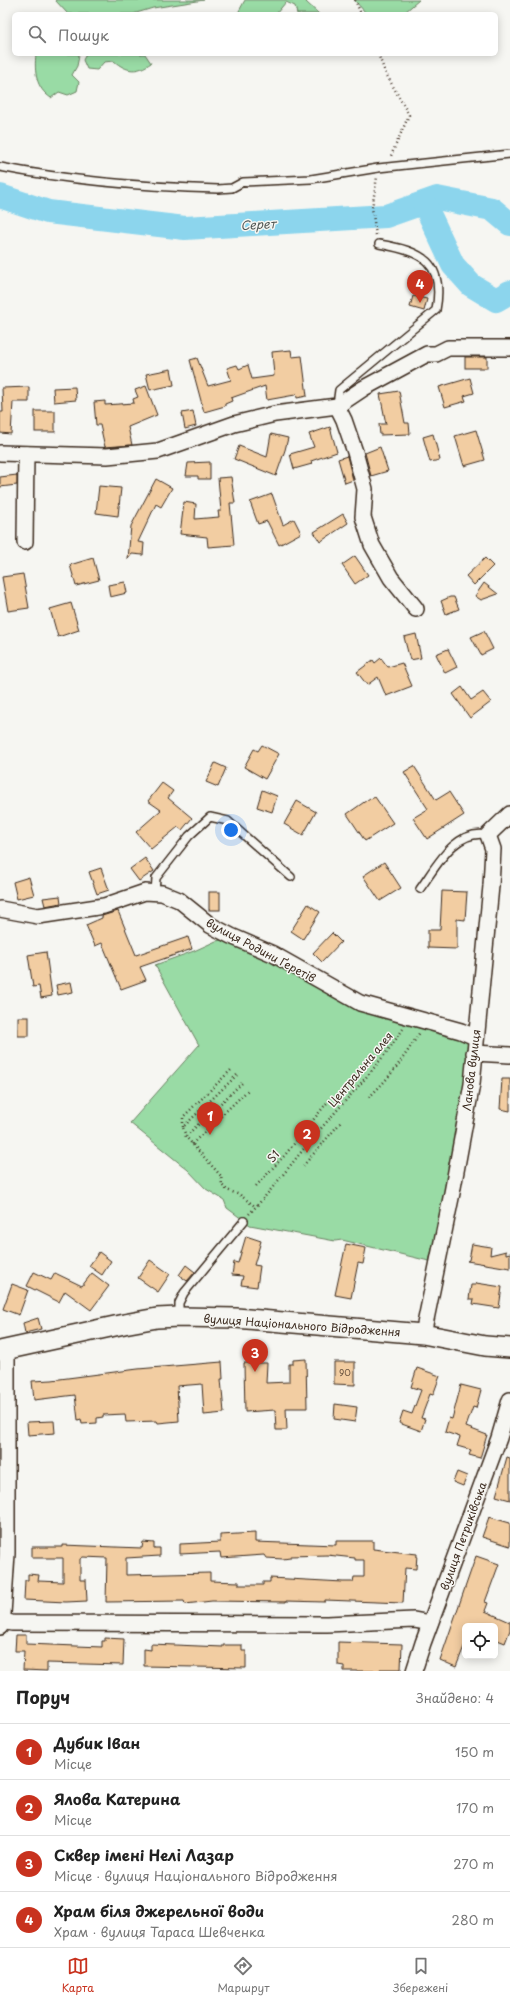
<!DOCTYPE html>
<html lang="uk">
<head>
<meta charset="utf-8">
<style>
	:root { --surface:#fff; --page:#f2f2f2; --text:#222; --muted:#767676; --line:#e0e0e0; --accent:#c8321e }
	body { margin:0; font-family:"Playpen Sans",sans-serif; background:var(--page); color:var(--text) }
	.controls { position:absolute; right:12px; bottom:12px; display:grid; overflow:hidden; border-radius:6px; box-shadow:0 2px 10px #0003 }
	.controls button { width:36px; height:36px; display:grid; place-items:center; padding:0; border:0; border-bottom:1px solid var(--line); background:var(--surface); color:var(--text); font:20px sans-serif }
	.you { position:absolute; left:231px; top:830px; width:14px; height:14px; margin:-10px; border:3px solid #fff; border-radius:50%; background:#1a73e8; box-shadow:0 0 0 6px #1a73e833 }
	.badge { display:grid; place-items:center; width:26px; height:26px; border-radius:50%; background:var(--accent); color:#fff; font-size:13px; font-weight:700 }
	.pin { position:absolute; translate:-50% -33px; filter:drop-shadow(0 1px 2px #0008) }
	.pin::after { content:''; position:absolute; top:21px; width:14px; height:12px; background:inherit; clip-path:polygon(0 0,100% 0,50% 100%) }
	.list { margin:0; padding:0; list-style:none }
	h2 { display:flex; justify-content:space-between; align-items:center; height:52px; margin:0; padding:0 16px; font-size:17px }
	h2 small { font-size:13px; font-weight:400; color:var(--muted) }
	.list li { display:grid; grid-template-columns:26px 1fr auto; gap:12px; align-items:center; box-sizing:border-box; height:56px; padding:0 16px; border-top:1px solid var(--line) }
	.list b { display:block; font-size:15px; white-space:nowrap }
	.list p { margin:0; font-size:13px; white-space:nowrap; color:var(--muted) }
	.list em { font-size:13px; font-style:normal; color:var(--muted) }
	.icon { flex:none; width:22px; height:22px; fill:none; stroke:currentColor; stroke-width:2; stroke-linecap:round; stroke-linejoin:round }
	.map { position:relative; flex:none; width:510px; height:1671px; overflow:hidden }
	.search { position:absolute; background:var(--surface); box-shadow:0 2px 10px #0003; left:12px; right:12px; top:12px; height:44px; display:flex; align-items:center; gap:10px; box-sizing:border-box; padding:0 14px; border-radius:6px; color:var(--muted); font-size:15px }
	.sheet { height:276px; background:var(--surface) }
	nav { display:flex; justify-content:space-around; align-items:center; box-sizing:border-box; height:56px; border-top:1px solid var(--line); background:var(--surface); font-size:11px; color:var(--muted) }
	nav a { display:grid; justify-items:center; gap:2px }
	nav .on { color:var(--accent) }
	.map>svg:first-child { display:block }
	.green { fill:#99dba5; stroke:#6a8262 }
	.lines { fill:none; stroke-linecap:round; stroke-linejoin:round }
	.river { stroke:#8cd5ed; stroke-width:24 }
	.building { fill:#f2cda2; stroke:#3b2a1e }
	.service-casing { stroke:#3b2a1e; stroke-width:10 }
	.minor-casing { stroke:#3b2a1e; stroke-width:18 }
	.tertiary-casing { stroke:#3b2a1e; stroke-width:22 }
	.path { stroke:#3b2a1e; stroke-width:2.5; stroke-dasharray:1 3; stroke-linecap:butt }
	.service { stroke:#f6f6f2; stroke-width:7 }
	.minor { stroke:#f6f6f2; stroke-width:15 }
	.tertiary { stroke:#f6f6f2; stroke-width:19 }
	.labels { text-anchor:middle; dominant-baseline:central; stroke-width:3; stroke-linejoin:round; paint-order:stroke }
	.number-label { font-size:9px; fill:#69533f }
	.street-label { font-size:11px; fill:#3b2a1e; stroke:#f6f6f2 }
	.water-label { font-size:12px; font-style:italic; fill:#4f5552; stroke:#f6f6f2 }
</style>
</head>
<body>
<div class="map">
<svg width="510" height="1671" viewBox="0 0 510 1671">
	<rect width="100%" height="100%" fill="#f6f6f2"/>
	<filter id="ink" filterUnits="userSpaceOnUse"><feTurbulence type="fractalNoise" baseFrequency=".025" numOctaves="2"/><feDisplacementMap in="SourceGraphic" scale="8" xChannelSelector="R" yChannelSelector="G"/><feConvolveMatrix kernelMatrix="1 2 1 2 8 2 1 2 1" color-interpolation-filters="sRGB"/></filter>
	<g filter="url(#ink)">
		<g class="green">
			<polygon points="55,0 204,0 153,8 133,14 68,14"/>
			<polygon points="245,0 308,0 306,2 319,14 297,14 295,6 286,2 276,14 236,14 238,13"/>
			<polygon points="354,0 419,0 405,12 400,14 367,14"/>
			<path d="M 36,54 L 78,54 L 79,56 L 77,66 L 72,75 L 79,82 L 77,91 L 68,95 L 59,92 L 51,98 C 36,88 34,72 36,54 Z"/>
			<path d="M 86,54 L 145,54 L 151,63 C 137,73 127,72 114,61 L 104,62 L 97,70 L 87,69 L 83,60 Z"/>
			<path d="M 227,939 L 467,1041 C 471,1061 464,1084 461,1104 C 452,1157 443,1209 429,1261 L 342,1240 L 335,1241 L 250,1225 L 227,1208 L 224,1200 L 206,1189 L 188,1170 L 130,1123 L 199,1045 L 155,965 L 194,951 L 216,941 Z"/>
		</g>
		<g class="lines">
			<g class="river">
				<polyline points="0,196 48,212 185,228 386,216 437,198 492,209 510,224"/>
				<polyline points="424,203 453,265 471,285 496,300 510,292"/>
			</g>
		</g>
		<g class="building">
			<polygon points="413,296 427,299 424,311 410,307"/>
			<polygon points="291,350 292,357 302,356 307,396 297,398 296,393 295,395 267,400 265,386 231,398 232,401 225,404 225,406 204,412 190,360 197,358 208,386 231,380 227,368 237,365 239,369 248,365 252,379 274,376 272,352"/>
			<rect x="465" y="357" width="22" height="11"/>
			<polygon points="171,369 174,385 150,390 146,374"/>
			<polygon points="470,378 474,393 464,396 466,401 445,407 439,387"/>
			<polygon points="146,386 157,415 128,427 132,445 105,447 100,425 96,425 94,402 105,401 105,405 134,403 133,399 138,397 135,390"/>
			<polygon points="29,387 29,402 13,402 11,434 0,433 0,412 3,412 2,388"/>
			<polygon points="75,387 76,400 54,402 53,388"/>
			<polygon points="399,391 405,423 409,423 410,434 380,435 379,424 386,424 380,394"/>
			<rect x="35" y="411" width="20" height="21"/>
			<polygon points="193,411 196,426 185,429 182,413"/>
			<polygon points="330,427 337,452 311,461 312,464 294,469 290,454 314,447 309,434"/>
			<polygon points="476,430 485,460 464,466 455,436"/>
			<polygon points="271,434 288,438 285,450 276,476 234,459 239,446 267,457"/>
			<polygon points="433,434 440,460 430,462 423,437"/>
			<polygon points="380,447 388,471 371,476 365,453"/>
			<polygon points="347,456 353,480 345,483 338,459"/>
			<polygon points="210,462 210,479 198,479 198,476 186,476 188,463"/>
			<polygon points="17,475 17,485 0,487 0,477"/>
			<polygon points="231,477 235,503 230,503 234,545 208,547 207,537 180,534 184,502 196,504 195,519 219,517 218,511 221,511 218,478"/>
			<polygon points="156,479 172,488 161,507 156,504 138,542 144,543 143,555 132,554 128,559 131,526"/>
			<polygon points="99,486 121,488 118,516 96,513"/>
			<polygon points="272,494 283,525 294,519 301,533 279,545 267,521 258,524 250,502"/>
			<polygon points="343,514 348,523 320,542 314,532"/>
			<polygon points="355,556 368,575 355,584 342,565"/>
			<polygon points="93,558 99,580 76,586 70,565"/>
			<polygon points="485,558 493,566 474,585 466,576"/>
			<polygon points="23,574 29,608 8,611 2,577"/>
			<polygon points="125,582 127,593 110,597 108,585"/>
			<polygon points="484,583 498,594 481,600 475,596"/>
			<polygon points="450,597 454,597 459,609 446,614 441,601"/>
			<polygon points="71,603 79,630 58,637 50,609"/>
			<polygon points="484,631 493,649 481,655 471,637"/>
			<polygon points="416,634 421,658 410,660 404,637"/>
			<polygon points="448,649 457,667 445,673 436,654"/>
			<polygon points="381,658 388,667 402,663 412,686 386,696 378,677 367,685 357,672 373,660 375,663"/>
			<polygon points="462,687 471,700 483,692 491,702 470,718 453,694"/>
			<polygon points="262,745 279,754 265,779 244,767 254,749 258,751"/>
			<polygon points="215,763 226,768 218,787 206,782"/>
			<polygon points="414,766 436,800 449,792 464,815 427,839 413,818 428,809 404,772"/>
			<polygon points="162,783 173,791 168,798 192,818 182,830 178,827 151,849 136,832 161,810 148,801"/>
			<polygon points="262,790 277,796 272,812 257,807"/>
			<polygon points="375,797 393,823 365,841 347,814 370,798 371,799"/>
			<polygon points="297,801 316,812 303,835 284,824"/>
			<polygon points="145,858 154,871 139,881 130,869"/>
			<polygon points="384,862 401,888 380,901 363,876"/>
			<polygon points="101,868 109,890 97,894 89,872"/>
			<polygon points="29,877 34,895 17,899 13,882"/>
			<polygon points="442,891 467,892 465,920 457,919 457,949 428,948 428,930 440,930"/>
			<rect x="209" y="892" width="11" height="18"/>
			<polygon points="60,896 61,903 45,906 43,898"/>
			<polygon points="308,904 320,912 303,939 291,931"/>
			<polygon points="118,911 136,955 188,937 192,949 140,967 146,980 121,989 102,943 95,946 86,925 102,918 102,916"/>
			<polygon points="332,933 341,942 322,962 313,953"/>
			<polygon points="46,952 52,996 41,998 39,986 33,987 28,955"/>
			<polygon points="71,982 73,992 58,995 56,985"/>
			<rect x="18" y="1017" width="11" height="19"/>
			<polygon points="502,1079 510,1079 510,1111 500,1109"/>
			<polygon points="246,1236 261,1241 254,1265 260,1266 257,1287 241,1285 243,1276 232,1275 234,1262 238,1263"/>
			<polygon points="346,1244 366,1248 363,1264 358,1263 351,1298 335,1295"/>
			<polygon points="472,1244 491,1247 490,1255 506,1251 506,1254 510,1253 510,1268 467,1261 469,1260"/>
			<polygon points="99,1252 111,1261 102,1275 89,1266"/>
			<polygon points="150,1260 170,1274 158,1292 138,1278"/>
			<polygon points="186,1265 195,1272 187,1281 179,1275"/>
			<polygon points="34,1272 51,1280 55,1273 82,1286 92,1273 109,1286 91,1310 65,1291 59,1302 27,1286"/>
			<polygon points="476,1283 502,1287 499,1308 473,1304 474,1299 469,1299 471,1285 476,1285"/>
			<polygon points="12,1284 28,1290 19,1315 3,1309"/>
			<polygon points="38,1318 41,1329 25,1333 23,1323"/>
			<polygon points="306,1359 307,1408 286,1408 287,1430 276,1430 275,1410 245,1412 244,1363 267,1363 266,1383 289,1382 289,1364 293,1364 293,1360"/>
			<polygon points="222,1362 223,1379 221,1379 224,1413 204,1415 202,1384 177,1386 179,1421 158,1423 157,1421 126,1422 125,1414 103,1415 103,1417 97,1418 97,1423 82,1424 81,1419 78,1420 75,1395 34,1400 32,1381 52,1380 138,1369"/>
			<polygon points="334,1362 355,1362 355,1385 334,1384"/>
			<polygon points="417,1368 440,1376 433,1395 430,1394 421,1418 425,1419 421,1431 399,1423 403,1411 412,1414 421,1390 411,1387"/>
			<polygon points="461,1385 481,1390 476,1408 473,1407 466,1427 487,1435 480,1458 469,1455 471,1450 457,1446 460,1437 445,1432 449,1418 452,1419"/>
			<polygon points="335,1404 357,1407 355,1422 334,1419"/>
			<polygon points="54,1421 55,1433 28,1435 27,1422"/>
			<polygon points="507,1457 510,1458 510,1500 496,1496"/>
			<polygon points="457,1472 467,1476 463,1486 453,1482"/>
			<polygon points="489,1517 510,1523 510,1546 482,1537"/>
			<polygon points="255,1533 255,1542 336,1545 336,1541 373,1541 373,1549 417,1554 416,1569 405,1568 403,1603 325,1600 325,1602 286,1601 286,1602 212,1601 185,1604 184,1601 106,1602 107,1558 83,1557 80,1559 80,1580 86,1580 87,1601 66,1602 24,1600 25,1580 28,1580 28,1574 39,1575 38,1581 63,1582 63,1558 32,1558 32,1547 62,1547 62,1545 142,1548 143,1542 154,1543 154,1548 160,1548 160,1556 126,1558 126,1575 210,1573 210,1581 239,1582 239,1585 263,1585 263,1582 270,1582 270,1578 343,1582 353,1582 354,1577 364,1577 364,1560 355,1560 355,1558 327,1555 290,1556 290,1558 283,1559 266,1558 264,1555 221,1558 220,1552 180,1554 180,1544 220,1542 220,1535"/>
			<polygon points="476,1556 499,1564 485,1602 488,1603 485,1611 510,1622 510,1630 505,1643 495,1639 495,1626 465,1626 465,1644 456,1667 440,1660"/>
			<polygon points="16,1635 26,1635 26,1644 102,1647 102,1641 105,1641 105,1638 124,1639 123,1665 47,1663 47,1671 23,1670 24,1651 15,1651"/>
			<polygon points="338,1642 402,1644 401,1669 380,1669 380,1671 344,1671 344,1666 338,1665"/>
			<polygon points="151,1644 223,1647 223,1645 242,1645 242,1651 246,1651 246,1668 144,1666 144,1649 151,1650"/>
		</g>
		<g class="lines">
			<g class="service-casing">
				<g id="service">
					<path d="M 0,167 C 72,181 145,187 218,189 L 232,188 L 243,182 L 311,179 L 378,168 L 510,154"/>
					<path d="M 337,405 L 339,390 L 436,310 C 445,262 422,251 379,244"/>
					<path d="M 420,889 C 436,867 455,828 488,835"/>
					<polyline points="155,893 156,878 189,836 210,817 228,821 291,877"/>
					<polyline points="179,1316 179,1303 184,1293 244,1221"/>
				</g>
			</g>
			<g class="minor-casing">
				<g id="minor">
					<polyline points="337,406 344,420 355,452 365,489 363,517 372,545 391,578 416,609"/>
					<polyline points="0,453 107,456 158,451 234,424 275,414 337,406 364,388 427,354 436,354 448,348 510,348"/>
					<polyline points="25,542 26,454"/>
					<polyline points="0,909 38,916 104,906 145,892 162,893 179,900 210,925 231,936 273,954 360,1003 461,1031 475,1037"/>
					<polyline points="474,1053 510,1055"/>
					<polyline points="423,1334 452,1193 472,1084 491,886 493,849 488,835 510,814"/>
					<polyline points="1,1621 12,1623 327,1624 414,1620 430,1623"/>
					<polyline points="0,1627 3,1614 7,1554 7,1349"/>
					<polyline points="414,1671 423,1643 499,1438 510,1400"/>
				</g>
			</g>
			<g class="tertiary-casing">
				<polyline id="tertiary" points="0,1351 124,1324 157,1318 179,1317 236,1318 423,1334 485,1346 510,1348"/>
			</g>
			<g class="path">
				<polyline points="355,0 361,14"/>
				<polyline points="378,54 385,72 409,115 390,158"/>
				<polyline points="376,235 372,208 377,177"/>
				<polyline points="237,1075 183,1127 186,1137 221,1176 222,1185 227,1190 240,1195 256,1207"/>
				<path d="M 369,1097 C 390,1078 405,1056 420,1032"/>
				<polyline points="183,1127 183,1117 232,1069"/>
				<polyline points="186,1136 243,1082"/>
				<polyline points="192,1144 248,1090"/>
				<polyline points="303,1166 341,1122"/>
				<polyline points="256,1186 285,1155 330,1099"/>
				<path d="M 249,1214 C 276,1186 298,1154 324,1125 C 351,1094 380,1064 403,1029"/>
			</g>
			<use href="#service" class="service"/>
			<use href="#minor" class="minor"/>
			<use href="#tertiary" class="tertiary"/>
		</g>
	</g>
	<g class="labels">
		<g class="number-label">
			<text x="345" y="1372">90</text>
		</g>
		<g class="street-label">
			<text transform="translate(261 950) rotate(28)">вулиця Родини Ґеретів</text>
			<text transform="translate(360 1069) rotate(-50)">Центральна алея</text>
			<text transform="translate(471 1070) rotate(-83)">Ланова вулиця</text>
			<text transform="translate(273 1156) rotate(-48)">S1</text>
			<text transform="translate(302 1325) rotate(4)">вулиця Національного Відродження</text>
			<text transform="translate(463 1536) rotate(-70)">вулиця Петриківська</text>
		</g>
		<g class="water-label">
			<text transform="translate(258 224) rotate(-3)">Серет</text>
		</g>
	</g>
</svg>
<div class="controls">
<button><svg class="icon" aria-label="locate" viewBox="0 0 24 24"><circle cx="12" cy="12" r="6"/><path d="M12 2v4M12 18v4M2 12h4M18 12h4"/></svg></button>
</div>
<div class="you"></div>
<div class="pin badge" style="left:210px;top:1135px">1</div>
<div class="pin badge" style="left:307px;top:1153px">2</div>
<div class="pin badge" style="left:255px;top:1372px">3</div>
<div class="pin badge" style="left:420px;top:303px">4</div>
<div class="search"><svg class="icon" aria-label="search" viewBox="0 0 24 24"><circle cx="10" cy="10" r="6"/><path d="M15 15l6 6"/></svg>Пошук</div>
</div>
<section class="sheet">
<h2>Поруч<small>Знайдено: 4</small></h2>
<ul class="list">
<li><span class="badge">1</span><div><b>Дубик Іван</b><p>Місце</p></div><em>150 m</em></li>
<li><span class="badge">2</span><div><b>Ялова Катерина</b><p>Місце</p></div><em>170 m</em></li>
<li><span class="badge">3</span><div><b>Сквер імені Нелі Лазар</b><p>Місце · вулиця Національного Відродження</p></div><em>270 m</em></li>
<li><span class="badge">4</span><div><b>Храм біля джерельної води</b><p>Храм · вулиця Тараса Шевченка</p></div><em>280 m</em></li>
</ul>
</section>
<nav>
<a class="on"><svg class="icon" aria-label="map" viewBox="0 0 24 24"><path d="M3 6l6-2 6 2 6-2v14l-6 2-6-2-6 2zM9 4v14M15 6v14"/></svg>Карта</a>
<a><svg class="icon" aria-label="directions" viewBox="0 0 24 24"><path d="M12 3l9 9-9 9-9-9zM9 14v-3h6M13 9l2 2-2 2"/></svg>Маршрут</a>
<a><svg class="icon" aria-label="saved" viewBox="0 0 24 24"><path d="M7 4h10v16l-5-4-5 4z"/></svg>Збережені</a>
</nav>
</body>
</html>
